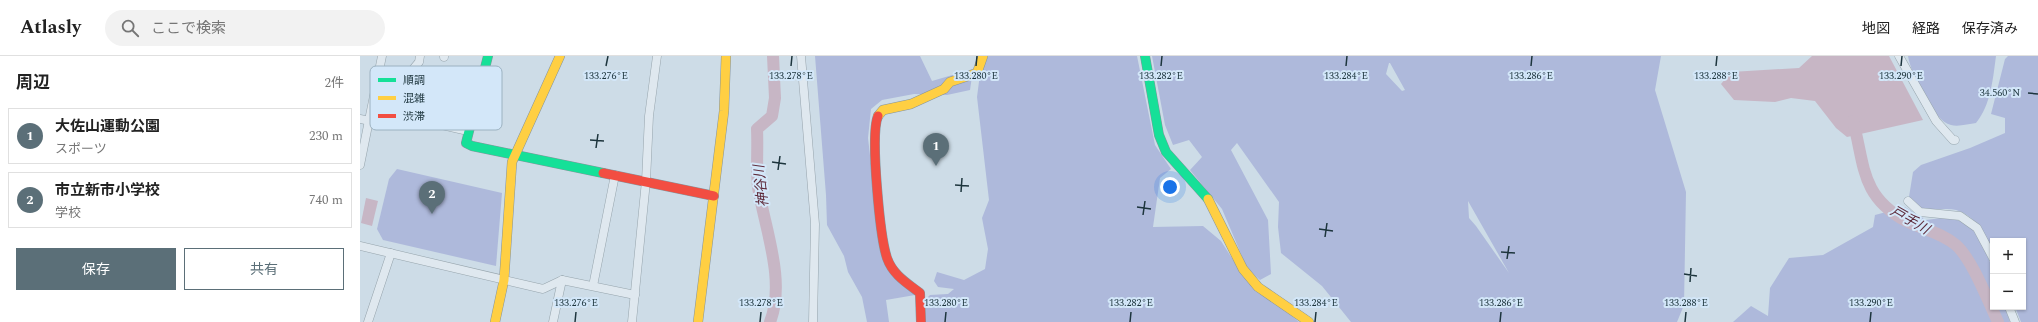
<!DOCTYPE html>
<html lang="ja">
<head>
<meta charset="utf-8">
<style>
	:root { --surface:#fff; --page:#f2f2f2; --text:#222; --muted:#767676; --line:#e0e0e0; --accent:#5b6f78 }
	body { margin:0; font-family:Spectral,"Noto Sans JP",serif; background:var(--page); color:var(--text) }
	.controls { position:absolute; right:12px; bottom:12px; display:grid; overflow:hidden; border-radius:0px; box-shadow:0 1px 3px #0004 }
	.controls button { width:36px; height:36px; display:grid; place-items:center; padding:0; border:0; border-bottom:1px solid var(--line); background:var(--surface); color:var(--text); font:20px sans-serif }
	.you { position:absolute; left:810px; top:131px; width:14px; height:14px; margin:-10px; border:3px solid #fff; border-radius:50%; background:#1a73e8; box-shadow:0 0 0 6px #1a73e833 }
	.badge { display:grid; place-items:center; width:26px; height:26px; border-radius:50%; background:var(--accent); color:#fff; font-size:13px; font-weight:700 }
	.pin { position:absolute; translate:-50% -33px; filter:drop-shadow(0 1px 2px #0008) }
	.pin::after { content:''; position:absolute; top:21px; width:14px; height:12px; background:inherit; clip-path:polygon(0 0,100% 0,50% 100%) }
	.list { margin:0; padding:0; list-style:none }
	h2 { display:flex; justify-content:space-between; align-items:center; height:52px; margin:0; padding:0 16px; font-size:17px }
	h2 small { font-size:13px; font-weight:400; color:var(--muted) }
	.list li { display:grid; grid-template-columns:26px 1fr auto; gap:12px; align-items:center; box-sizing:border-box; height:56px; margin:0 8px 8px; padding:0 8px; border:1px solid var(--line); border-radius:0px }
	.list b { display:block; font-size:15px; white-space:nowrap }
	.list p { margin:0; font-size:13px; white-space:nowrap; color:var(--muted) }
	.list em { font-size:13px; font-style:normal; color:var(--muted) }
	.actions { display:flex; gap:8px; padding:12px 16px }
	.actions a { flex:1; padding:9px 0; border:1px solid var(--accent); border-radius:0px; text-align:center; font-size:14px; color:var(--accent) }
	.actions .main { background:var(--accent); color:#fff }
	.icon { flex:none; width:22px; height:22px; fill:none; stroke:currentColor; stroke-width:2; stroke-linecap:round; stroke-linejoin:round }
	.map { position:relative; flex:none; width:1678px; height:266px; overflow:hidden }
	header { display:flex; align-items:center; gap:24px; box-sizing:border-box; height:56px; padding:0 20px; background:var(--surface); border-bottom:1px solid var(--line) }
	header strong { font-size:19px }
	nav { display:flex; gap:22px; margin-inline-start:auto; font-size:14px }
	.search { width:280px; height:36px; background:var(--page); display:flex; align-items:center; gap:10px; box-sizing:border-box; padding:0 14px; border-radius:22px; color:var(--muted); font-size:15px }
	main { display:flex }
	aside { flex:1; background:var(--surface) }
	.map>svg:first-child { display:block }
	.green { fill:#aeb9db; fill-rule:evenodd }
	.water { fill:#c7b6c5 }
	.lines { fill:none; stroke-linecap:round; stroke-linejoin:round }
	.river { stroke:#c7b6c5; stroke-width:12 }
	.street-casing { stroke:#96a4ac; stroke-width:9 }
	.fast-casing { stroke:#86949c; stroke-width:10 }
	.slow-casing { stroke:#86949c; stroke-width:10 }
	.jam-casing { stroke:#86949c; stroke-width:10 }
	.street { stroke:#dfe8ef; stroke-width:8 }
	.fast { stroke:#16e098; stroke-width:9 }
	.slow { stroke:#ffcf43; stroke-width:9 }
	.jam { stroke:#f24e42; stroke-width:9 }
	.ticks { fill:none; stroke:#1d353d; stroke-width:1.5 }
	.labels { text-anchor:middle; dominant-baseline:central; stroke-width:4; stroke-linejoin:round; paint-order:stroke }
	.water-label { font-size:14px; font-style:italic; fill:#5e2b3b; stroke:#d3e7f9 }
	.key { fill:#d3e7f9; stroke:#9cb2c1; stroke-width:1 }
	.key-label { font-size:11px; fill:#1d353d }
	.ticks-label { font-size:10px; text-anchor:middle; fill:#1d353d; stroke:#d3e7f9; stroke-width:4; stroke-linejoin:round; paint-order:stroke }
</style>
</head>
<body>
<header>
<strong>Atlasly</strong>
<div class="search"><svg class="icon" aria-label="search" viewBox="0 0 24 24"><circle cx="10" cy="10" r="6"/><path d="M15 15l6 6"/></svg>ここで検索</div>
<nav><a>地図</a><a>経路</a><a>保存済み</a></nav>
</header>
<main>
<aside>
<h2>周辺<small>2件</small></h2>
<ul class="list">
<li><span class="badge">1</span><div><b>大佐山運動公園</b><p>スポーツ</p></div><em>230 m</em></li>
<li><span class="badge">2</span><div><b>市立新市小学校</b><p>学校</p></div><em>740 m</em></li>
</ul>
<div class="actions"><a class="main">保存</a><a>共有</a></div>
</aside>
<div class="map">
<svg width="1678" height="266" viewBox="0 0 1678 266">
	<rect width="100%" height="100%" fill="#cddce7"/>
	<g class="green">
		<polygon points="455,0 560,0 572,25 613,13 610,34 587,39 554,38 522,44 511,53 508,82 522,202 555,239 526,244 529,266 507,266 502,241 488,216 484,200 467,169 466,139"/>
		<polygon points="628,0 777,0 795,89 811,113 800,122 793,171 843,170 861,185 884,221 939,266 565,266 566,243 570,239 588,238 594,233 578,231 574,225 577,216 604,224 625,213 628,193 622,162 629,144 617,41 620,18"/>
		<path d="M 792,0 L 1301,0 L 1295,34 L 1326,136 L 1324,249 L 1317,266 L 991,266 L 962,230 L 921,197 L 918,171 L 919,146 L 877,87 L 871,94 L 908,164 L 911,218 L 900,224 L 887,212 L 862,153 L 830,114 L 842,101 L 829,84 L 813,89 L 805,69 ZM 1029,7 L 1030,7 L 1045,34 L 1042,35 L 1026,18 ZM 1108,145 L 1149,217 L 1116,170 L 1109,162 Z"/>
		<path d="M 1548,0 L 1636,0 C 1633,22 1631,49 1616,67 C 1609,68 1598,71 1591,69 C 1573,65 1551,18 1548,0 Z"/>
		<path d="M 1648,0 L 1678,0 L 1678,266 L 1661,266 L 1655,251 L 1663,251 L 1663,185 L 1633,185 L 1633,198 C 1625,178 1613,153 1587,153 C 1566,153 1566,159 1549,141 L 1553,116 L 1561,109 L 1610,92 L 1645,77 L 1645,62 L 1631,58 L 1645,3 Z"/>
		<polygon points="37,113 142,137 136,210 23,184 17,173 29,123"/>
		<polygon points="1545,151 1566,164 1589,161 1608,168 1619,181 1633,213 1633,251 1645,251 1650,266 1373,266 1391,250 1408,260 1410,232 1429,202 1463,199 1513,171 1515,159"/>
	</g>
	<g class="water">
		<polygon points="1452,0 1529,0 1563,64 1487,81 1476,72 1455,45 1431,42 1415,46 1374,44 1361,28 1371,16 1439,12"/>
		<polygon points="6,142 18,145 12,170 1,167"/>
	</g>
	<g class="lines">
		<g class="river">
			<path d="M 1493,65 C 1505,109 1500,140 1546,165 C 1562,173 1582,177 1596,189 C 1612,203 1628,245 1638,266"/>
			<path d="M 410,266 C 426,225 405,173 398,131 C 396,112 398,92 397,73 L 412,60 L 415,42 L 413,0"/>
		</g>
		<g class="street-casing">
			<g id="street">
				<polyline points="441,0 455,168 453,266"/>
				<polyline points="1539,0 1576,65 1593,84 1595,84"/>
				<polyline points="84,1 84,0"/>
				<polyline points="12,53 108,75"/>
				<polyline points="19,54 59,6 60,0"/>
				<polyline points="0,63 10,65"/>
				<polyline points="0,109 22,0"/>
				<polyline points="1548,145 1560,156 1600,160 1617,172 1633,202"/>
				<polyline points="0,190 183,233 202,224 275,239"/>
				<polyline points="233,230 255,119"/>
				<polyline points="1649,251 1655,266"/>
				<polyline points="8,266 31,197"/>
				<polyline points="193,266 202,224"/>
				<polyline points="272,266 286,125 289,60 297,0"/>
			</g>
		</g>
		<g class="fast-casing">
			<g id="fast">
				<polyline points="128,0 106,87 112,90 243,117"/>
				<polyline points="785,0 799,79 806,96 848,143"/>
			</g>
		</g>
		<g class="slow-casing">
			<g id="slow">
				<polyline points="518,60 523,54 551,48 584,33 590,26 617,17 623,0"/>
				<polyline points="848,143 883,213 898,231 949,266"/>
				<polyline points="135,266 144,224 152,106 200,0"/>
				<polyline points="338,266 364,55 366,0"/>
			</g>
		</g>
		<g class="jam-casing">
			<g id="jam">
				<path d="M 518,60 C 510,79 520,181 527,202 C 533,219 547,227 560,237 L 561,266"/>
				<polyline points="243,117 354,140"/>
			</g>
		</g>
		<use href="#street" class="street"/>
		<use href="#fast" class="fast"/>
		<use href="#slow" class="slow"/>
		<use href="#jam" class="jam"/>
	</g>
	<path class="ticks" d="M 246,10 L 248,0M 431,10 L 432,0M 616,10 L 617,0M 801,10 L 802,0M 986,10 L 987,0M 1171,10 L 1172,0M 1356,10 L 1357,0M 1541,10 L 1542,0M 1668,37 L 1678,38M 230,84 L 244,85M 236,92 L 238,78M 412,106 L 426,108M 418,114 L 420,100M 595,129 L 609,130M 601,136 L 602,122M 777,151 L 791,153M 783,159 L 785,145M 959,173 L 973,175M 965,181 L 967,167M 1141,196 L 1155,197M 1147,203 L 1149,190M 1324,218 L 1337,220M 1330,226 L 1331,212M 215,266 L 216,256M 400,266 L 401,256M 585,266 L 586,256M 770,266 L 771,256M 955,266 L 956,256M 1140,266 L 1141,256M 1325,266 L 1326,256M 1510,266 L 1511,256"/>
	<g class="labels">
		<g class="water-label">
			<text transform="translate(401 130) rotate(-96)">神谷川</text>
			<text transform="translate(1550 164) rotate(30)">戸手川</text>
		</g>
	</g>
	<rect x="10" y="10" width="132" height="64" rx="6" class="key"/>
	<rect x="18" y="22" width="18" height="4" fill="#16e098"/>
	<rect x="18" y="40" width="18" height="4" fill="#ffcf43"/>
	<rect x="18" y="58" width="18" height="4" fill="#f24e42"/>
	<g class="key-label">
		<text x="43" y="28">順調</text>
		<text x="43" y="46">混雑</text>
		<text x="43" y="64">渋滞</text>
	</g>
	<g class="ticks-label">
		<text x="1171" y="23">133.286°E</text>
		<text x="1356" y="23">133.288°E</text>
		<text x="1541" y="23">133.290°E</text>
		<text x="246" y="23">133.276°E</text>
		<text x="431" y="23">133.278°E</text>
		<text x="616" y="23">133.280°E</text>
		<text x="801" y="23">133.282°E</text>
		<text x="986" y="23">133.284°E</text>
		<text x="1640" y="40">34.560°N</text>
		<text x="216" y="250">133.276°E</text>
		<text x="401" y="250">133.278°E</text>
		<text x="586" y="250">133.280°E</text>
		<text x="771" y="250">133.282°E</text>
		<text x="956" y="250">133.284°E</text>
		<text x="1141" y="250">133.286°E</text>
		<text x="1326" y="250">133.288°E</text>
		<text x="1511" y="250">133.290°E</text>
	</g>
</svg>
<div class="controls">
<button>+</button>
<button>−</button>
</div>
<div class="you"></div>
<div class="pin badge" style="left:576px;top:110px">1</div>
<div class="pin badge" style="left:72px;top:158px">2</div>
</div>
</main>
</body>
</html>
